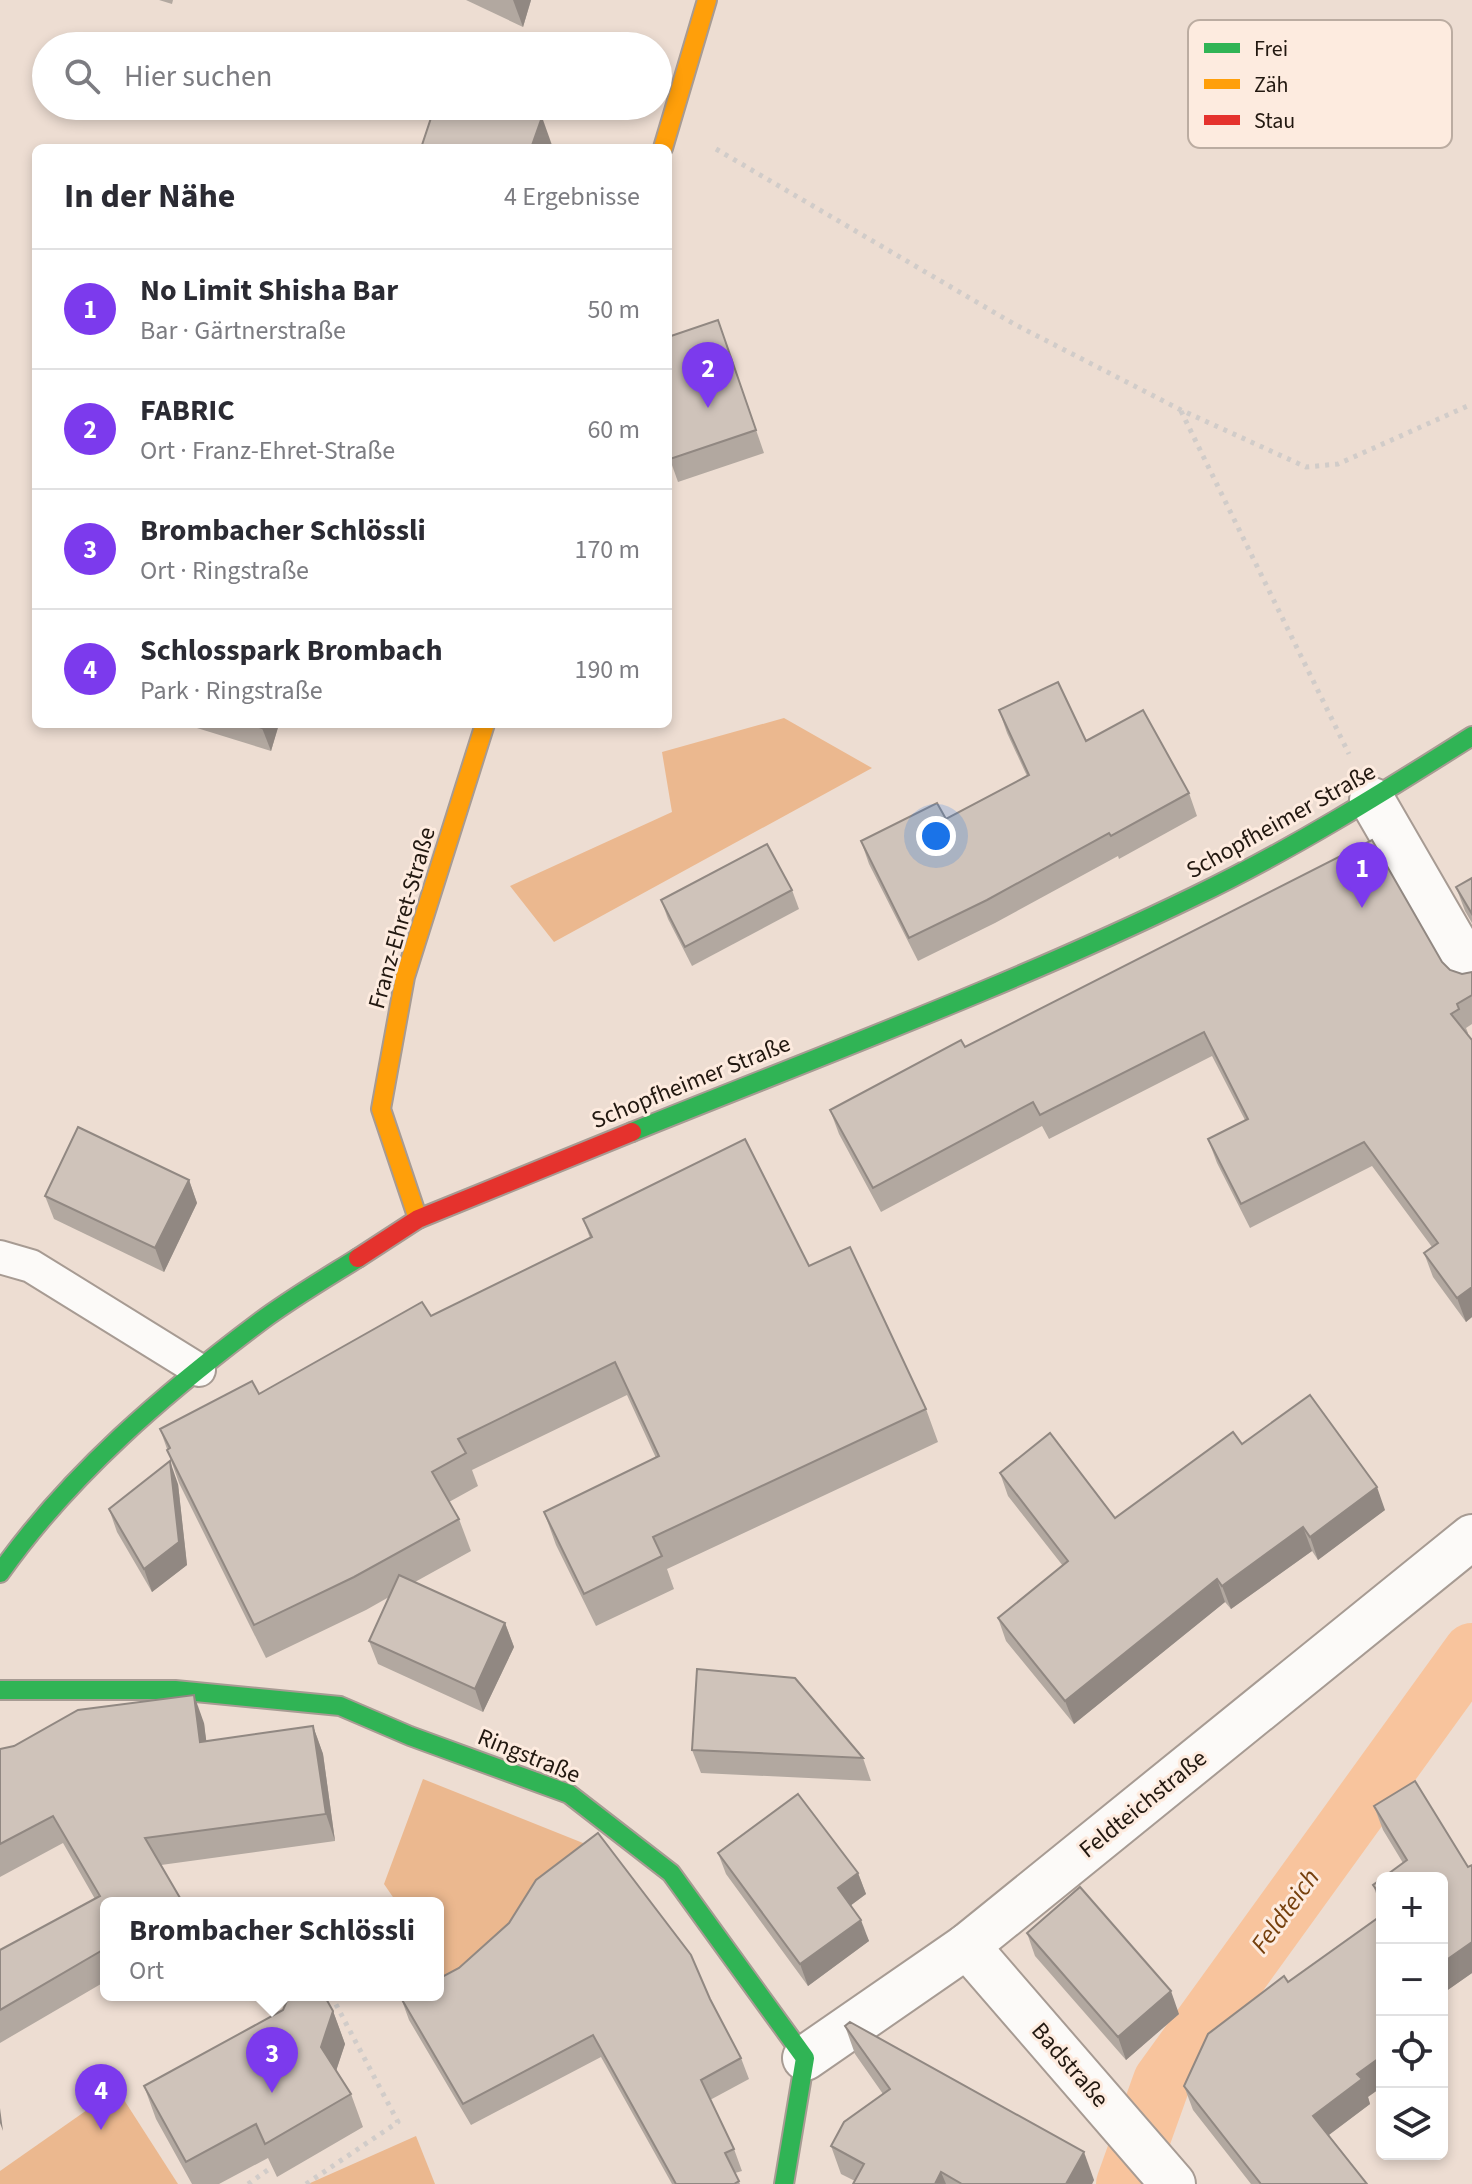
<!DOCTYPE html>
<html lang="de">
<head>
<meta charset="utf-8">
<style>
	:root { --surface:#fff; --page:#f7f7f7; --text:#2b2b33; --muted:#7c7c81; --line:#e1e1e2; --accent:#7c3aed }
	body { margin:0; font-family:"Source Sans 3",sans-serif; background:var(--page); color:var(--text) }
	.controls { position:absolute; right:24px; bottom:24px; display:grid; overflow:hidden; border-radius:12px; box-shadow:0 4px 12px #0003 }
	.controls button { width:72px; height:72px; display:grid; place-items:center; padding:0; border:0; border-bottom:2px solid var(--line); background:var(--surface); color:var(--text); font:40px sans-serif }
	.you { position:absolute; left:936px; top:836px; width:28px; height:28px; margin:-20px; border:6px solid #fff; border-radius:50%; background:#1a73e8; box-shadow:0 0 0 12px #1a73e833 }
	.badge { display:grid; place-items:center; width:52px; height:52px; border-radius:50%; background:var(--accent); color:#fff; font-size:26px; font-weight:700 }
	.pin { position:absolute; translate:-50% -66px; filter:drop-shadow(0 2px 4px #0008) }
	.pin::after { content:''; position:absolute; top:42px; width:28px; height:24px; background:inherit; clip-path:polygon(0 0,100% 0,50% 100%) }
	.popup { position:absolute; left:100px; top:1897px; width:344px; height:104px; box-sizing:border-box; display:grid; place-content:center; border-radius:12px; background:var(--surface); filter:drop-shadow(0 2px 6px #0005); font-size:26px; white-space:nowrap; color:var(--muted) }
	.popup b { font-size:30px; color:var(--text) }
	.popup::after { content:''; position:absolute; left:50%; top:100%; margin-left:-16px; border:16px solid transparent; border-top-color:var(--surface) }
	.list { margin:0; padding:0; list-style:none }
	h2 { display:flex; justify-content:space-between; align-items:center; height:104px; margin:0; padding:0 32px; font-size:34px }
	h2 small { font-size:26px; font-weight:400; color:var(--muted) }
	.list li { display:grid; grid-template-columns:52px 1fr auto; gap:24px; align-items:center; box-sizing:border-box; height:120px; padding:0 32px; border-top:2px solid var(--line) }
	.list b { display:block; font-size:30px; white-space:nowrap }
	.list p { margin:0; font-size:26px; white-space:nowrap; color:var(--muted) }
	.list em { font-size:26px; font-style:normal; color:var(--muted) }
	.icon { flex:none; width:44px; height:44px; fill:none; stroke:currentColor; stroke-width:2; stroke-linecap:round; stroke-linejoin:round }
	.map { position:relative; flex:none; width:1472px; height:2184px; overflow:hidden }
	.search { position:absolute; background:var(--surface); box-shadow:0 4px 12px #0003; left:32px; top:32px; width:640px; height:88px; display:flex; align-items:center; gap:20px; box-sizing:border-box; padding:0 28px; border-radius:44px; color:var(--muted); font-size:30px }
	.panel { position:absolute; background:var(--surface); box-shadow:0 4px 12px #0003; left:32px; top:144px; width:640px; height:584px; border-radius:12px }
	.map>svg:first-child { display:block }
	.green { fill:#ebb88f }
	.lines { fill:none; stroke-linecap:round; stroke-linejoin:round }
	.canal { stroke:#f8c49d; stroke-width:58 }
	.lane-casing { stroke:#a79b93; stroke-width:36 }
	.street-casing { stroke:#a79b93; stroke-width:48 }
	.fast-casing { stroke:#a79b93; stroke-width:22 }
	.slow-casing { stroke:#a79b93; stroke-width:22 }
	.jam-casing { stroke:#a79b93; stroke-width:22 }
	.path { stroke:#d1ccc9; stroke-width:5; stroke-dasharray:4 6; stroke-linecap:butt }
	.lane { stroke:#fcfaf8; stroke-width:32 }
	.street { stroke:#fcfaf8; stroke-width:44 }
	.fast { stroke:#30b455; stroke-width:18 }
	.slow { stroke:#ff9f0a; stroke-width:18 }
	.jam { stroke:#e5322d; stroke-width:18 }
	.wall { fill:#b2a8a0 }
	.shaded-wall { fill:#918882 }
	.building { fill:#cfc3ba; stroke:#918882; stroke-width:2 }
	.labels { text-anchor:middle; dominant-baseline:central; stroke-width:6; stroke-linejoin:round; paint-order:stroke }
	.street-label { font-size:24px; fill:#221810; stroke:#fdebdf }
	.water-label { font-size:26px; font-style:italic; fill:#76400d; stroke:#fdebdf }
	.key { fill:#fdebdf; stroke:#bbaca1; stroke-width:2 }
	.key-label { font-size:22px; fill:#221810 }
</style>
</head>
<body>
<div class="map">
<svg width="1472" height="2184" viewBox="0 0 1472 2184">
	<rect width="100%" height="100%" fill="#edddd2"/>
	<g class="green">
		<polygon points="784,718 872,768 554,942 510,886 672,812 662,752"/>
		<polygon points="423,1779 588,1845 499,1946 438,1982 438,1903 397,1903 384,1884"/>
		<polygon points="117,2089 178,2184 0,2184 0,2171"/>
		<polygon points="416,2136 435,2184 308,2184"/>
	</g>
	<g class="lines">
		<polyline class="canal" points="1125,2184 1162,2081 1472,1652"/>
		<g class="lane-casing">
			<polyline id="lane" points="0,1257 31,1266 199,1370"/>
		</g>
		<g class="street-casing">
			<g id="street">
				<polyline points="1372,800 1472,973"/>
				<polyline points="967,1946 1173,2184"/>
				<polyline points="805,2058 967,1946 1472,1537"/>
			</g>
		</g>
		<g class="fast-casing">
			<g id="fast">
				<path d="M 632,1132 C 820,1056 1012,985 1195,896 C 1291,850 1382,793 1472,736"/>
				<path d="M 0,1573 C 70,1474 165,1393 261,1321 C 292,1298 326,1278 358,1258"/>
				<polyline points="0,1690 175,1690 340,1706 410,1736 569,1794 671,1873 805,2058 784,2184"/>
			</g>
		</g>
		<g class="slow-casing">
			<g id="slow">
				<polyline points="663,148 707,0"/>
				<polyline points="418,1219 381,1109 405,977 485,724"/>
			</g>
		</g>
		<g class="jam-casing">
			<polyline id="jam" points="358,1258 418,1219 632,1132"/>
		</g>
		<g class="path">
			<polyline points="716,149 1014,324 1181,410 1306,467 1338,464 1472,404"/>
			<polyline points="1181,411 1349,754"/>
			<polyline points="248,2184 272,2167"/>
			<polyline points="306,2184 398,2122 331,1995"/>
		</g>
		<use href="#lane" class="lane"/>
		<use href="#street" class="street"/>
		<use href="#fast" class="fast"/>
		<use href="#slow" class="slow"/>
		<use href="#jam" class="jam"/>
	</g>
	<g class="wall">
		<polygon points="159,0 173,0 172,4"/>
		<polygon points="466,0 531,0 523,27"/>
		<polygon points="718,320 764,453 678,482 668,454"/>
		<polygon points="999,710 1086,741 1189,793 1197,816 1119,859 1118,856 995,923 918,961 869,864 861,841 946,819 1027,776 1007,733"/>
		<polygon points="184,724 279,724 271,751"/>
		<polygon points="1472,878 1472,923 1465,911 1456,887"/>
		<polygon points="792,890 799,909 692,966 668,919 661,900"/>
		<polygon points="1442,962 1450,970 1462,974 1472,972 1472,1024 1466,1028 1468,1033 1467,1034 1472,1040 1472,1317 1466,1322 1433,1277 1424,1253 1432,1247 1372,1166 1250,1228 1217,1163 1208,1139 1245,1120 1212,1056 1049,1139 1042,1126 881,1212 839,1134 830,1110 965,1047"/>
		<polygon points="189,1180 197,1203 164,1272 54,1219 45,1196"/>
		<polygon points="583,1219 809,1266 926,1409 938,1442 667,1569 674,1589 596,1626 556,1545 544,1512 656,1458 627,1395 472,1470 478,1486 449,1502 459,1519 471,1551 415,1582 505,1623 514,1647 483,1712 378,1664 369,1641 389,1597 366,1610 266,1658 179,1483 160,1429 259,1394 431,1316 590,1238"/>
		<polygon points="1242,1444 1385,1510 1318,1560 1312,1551 1231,1609 1225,1602 1074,1724 1006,1641 998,1618 1063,1566 1008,1496 1000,1473 1115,1518"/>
		<polygon points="178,1484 187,1565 152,1592 117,1532 109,1509"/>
		<polygon points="204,1723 206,1741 313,1726 323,1754 335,1841 161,1865 106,1903 106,1981 0,2043 0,1950 95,1899 63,1843 0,1877 0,1749"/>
		<polygon points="692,1750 863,1758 871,1781 701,1773"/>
		<polygon points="1415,1781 1472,1973 1442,1994 1442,1878 1382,1878 1382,1910 1373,1885 1403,1863 1383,1830 1374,1806"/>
		<polygon points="718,1853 858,1873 866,1894 851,1905 869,1941 808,1986 726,1874"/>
		<polygon points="509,1923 710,1999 741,2058 749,2079 710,2100 734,2149 742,2171 735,2173 740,2184 672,2184 601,2057 471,2125 409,2020 401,1998 459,1968"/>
		<polygon points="1027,1933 1179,2014 1126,2060 1035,1956"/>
		<polygon points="333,2011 345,2044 336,2071 351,2094 363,2127 277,2177 268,2158 219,2184 192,2184 156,2119 144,2086"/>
		<polygon points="845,2026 1094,2180 1092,2184 853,2184 855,2181 841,2174 831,2146 883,2094 855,2054"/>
		<polygon points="1184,2086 1368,2097 1370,2104 1329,2135 1367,2184 1251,2184 1193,2110"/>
	</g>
	<g class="shaded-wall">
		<polygon points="513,0 531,0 523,27"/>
		<polygon points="542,117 553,148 531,148"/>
		<polygon points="263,724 279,724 271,751 262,728"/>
		<polygon points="189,1180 197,1203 164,1272 155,1248"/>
		<polygon points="1472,1287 1472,1317 1466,1322 1457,1298"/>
		<polygon points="170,1461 178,1484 187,1565 152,1592 144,1569"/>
		<polygon points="1377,1487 1385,1510 1318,1560 1310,1537"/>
		<polygon points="1303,1527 1312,1551 1231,1609 1222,1586"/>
		<polygon points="1217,1579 1225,1602 1074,1724 1065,1701"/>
		<polygon points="505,1623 514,1647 483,1712 475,1689"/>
		<polygon points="194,1695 204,1723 210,1770 200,1742"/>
		<polygon points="313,1726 323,1754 335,1841 326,1814"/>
		<polygon points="858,1873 866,1894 846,1909 838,1888"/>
		<polygon points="861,1920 869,1941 808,1986 800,1964"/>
		<polygon points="1472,1942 1472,1973 1442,1994 1442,1963"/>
		<polygon points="1171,1991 1179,2014 1126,2060 1118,2037"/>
		<polygon points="333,2011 345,2044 333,2080 321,2047"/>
		<polygon points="1382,2056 1382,2087 1368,2097 1370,2104 1322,2140 1313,2116 1357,2074"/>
		<polygon points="0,2108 3,2131 0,2123"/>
		<polygon points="1084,2152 1094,2180 1092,2184 1066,2184"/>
		<polygon points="941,2172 946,2184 935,2184"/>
	</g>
	<g class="building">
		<polygon points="435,106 508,106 542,117 531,148 421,148"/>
		<polygon points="718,320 756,430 670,459 668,454 668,337"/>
		<polygon points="1058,682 1086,741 1143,710 1189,793 1111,836 1109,833 987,900 909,938 861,841 937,803 946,819 1029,775 999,710"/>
		<polygon points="250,724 263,724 262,728"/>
		<polygon points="1372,840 1442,962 1450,970 1462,974 1472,972 1472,995 1457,1004 1459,1009 1451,1014 1472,1040 1472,1287 1457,1298 1424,1253 1438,1243 1364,1142 1241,1204 1208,1139 1248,1119 1204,1032 1040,1115 1033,1102 873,1188 830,1110 961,1040 965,1047"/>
		<polygon points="767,844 792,890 685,947 661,900"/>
		<polygon points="1472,878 1472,914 1456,887"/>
		<polygon points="78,1127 189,1180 155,1248 45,1196"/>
		<polygon points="745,1139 809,1266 850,1247 926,1409 653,1537 662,1556 584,1594 544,1512 659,1456 615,1362 458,1439 466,1453 432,1472 459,1519 354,1577 254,1625 167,1450 170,1448 160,1429 252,1381 259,1394 422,1302 431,1316 592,1237 583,1219"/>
		<polygon points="1310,1395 1377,1487 1310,1537 1303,1527 1222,1586 1217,1579 1065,1701 998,1618 1068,1561 1000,1473 1050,1433 1115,1518 1233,1432 1242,1444"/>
		<polygon points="170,1461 179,1542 144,1569 109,1509"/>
		<polygon points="399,1575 505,1623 475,1689 369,1641"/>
		<polygon points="697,1669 795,1678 863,1758 692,1750"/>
		<polygon points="194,1695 200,1742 313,1726 326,1814 145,1838 183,1903 106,1903 106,1948 0,2010 0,1950 100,1896 53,1816 0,1844 0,1749 14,1746 78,1710"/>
		<polygon points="1415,1781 1468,1867 1472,1865 1472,1942 1442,1963 1442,1878 1382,1878 1382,1897 1373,1885 1407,1860 1374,1806"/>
		<polygon points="798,1794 858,1873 838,1888 861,1920 800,1964 718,1853"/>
		<polygon points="598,1833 691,1955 710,1999 741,2058 701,2080 734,2149 725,2153 739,2181 734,2184 676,2184 593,2035 463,2104 401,1998 408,1995 438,1995 438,1979 459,1968 509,1923 536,1880"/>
		<polygon points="1080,1887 1171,1991 1118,2037 1027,1933"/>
		<polygon points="1382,1915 1382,2056 1357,2074 1362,2079 1313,2116 1367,2184 1261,2184 1184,2086 1208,2034 1284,1976 1288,1982"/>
		<polygon points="291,1995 324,1995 333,2011 321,2047 351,2094 265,2144 256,2124 186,2162 144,2086 283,2010 289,1996"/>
		<polygon points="850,2022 1084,2152 1066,2184 962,2184 941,2172 935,2184 853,2184 864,2164 831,2146 844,2122 890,2089 845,2026"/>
	</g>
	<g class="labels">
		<g class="street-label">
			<text transform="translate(1281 821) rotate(-29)">Schopfheimer Straße</text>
			<text transform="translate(402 918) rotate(-74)">Franz-Ehret-Straße</text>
			<text transform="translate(691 1082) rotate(-22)">Schopfheimer Straße</text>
			<text transform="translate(529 1756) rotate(22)">Ringstraße</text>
			<text transform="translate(1143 1804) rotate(-39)">Feldteichstraße</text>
			<text transform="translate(1070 2065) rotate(49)">Badstraße</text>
		</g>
		<g class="water-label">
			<text transform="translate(1285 1911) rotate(-54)">Feldteich</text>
		</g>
	</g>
	<rect x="1188" y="20" width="264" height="128" rx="12" class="key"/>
	<rect x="1204" y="43" width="36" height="10" fill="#30b455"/>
	<rect x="1204" y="79" width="36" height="10" fill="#ff9f0a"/>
	<rect x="1204" y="115" width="36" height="10" fill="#e5322d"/>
	<g class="key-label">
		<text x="1254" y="56">Frei</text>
		<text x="1254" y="92">Zäh</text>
		<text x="1254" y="128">Stau</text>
	</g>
</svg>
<div class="controls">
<button>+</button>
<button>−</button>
<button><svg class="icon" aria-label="locate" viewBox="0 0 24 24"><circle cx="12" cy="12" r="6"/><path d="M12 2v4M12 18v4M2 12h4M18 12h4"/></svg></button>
<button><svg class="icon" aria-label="layers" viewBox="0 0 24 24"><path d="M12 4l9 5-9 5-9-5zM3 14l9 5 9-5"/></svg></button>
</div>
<div class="you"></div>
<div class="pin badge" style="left:1362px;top:908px">1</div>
<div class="pin badge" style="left:708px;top:408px">2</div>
<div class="pin badge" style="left:272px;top:2093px">3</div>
<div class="popup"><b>Brombacher Schlössli</b>Ort</div>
<div class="pin badge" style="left:101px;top:2130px">4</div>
<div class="search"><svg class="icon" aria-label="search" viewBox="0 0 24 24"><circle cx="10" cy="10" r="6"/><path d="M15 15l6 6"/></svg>Hier suchen</div>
<section class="panel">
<h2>In der Nähe<small>4 Ergebnisse</small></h2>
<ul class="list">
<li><span class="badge">1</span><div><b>No Limit Shisha Bar</b><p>Bar · Gärtnerstraße</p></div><em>50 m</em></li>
<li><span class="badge">2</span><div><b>FABRIC</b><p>Ort · Franz-Ehret-Straße</p></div><em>60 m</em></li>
<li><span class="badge">3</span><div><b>Brombacher Schlössli</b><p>Ort · Ringstraße</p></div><em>170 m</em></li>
<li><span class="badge">4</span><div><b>Schlosspark Brombach</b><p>Park · Ringstraße</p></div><em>190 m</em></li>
</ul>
</section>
</div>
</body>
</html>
